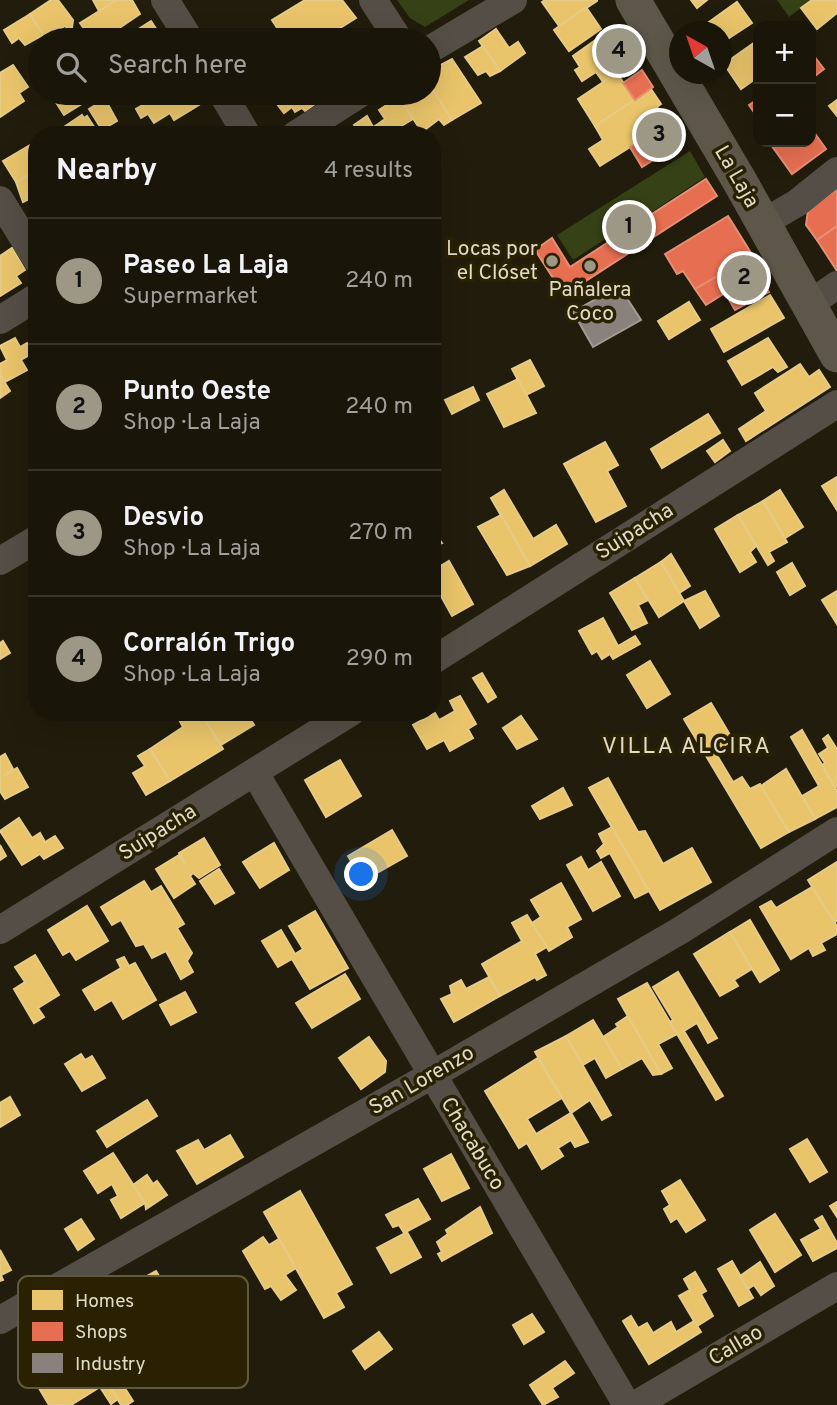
<!DOCTYPE html>
<html lang="en">
<head>
<meta charset="utf-8">
<style>
	:root { --surface:#191508; --page:#262216; --text:#f1f3f6; --muted:#9f9f9c; --line:#373429; --accent:#9d9886 }
	body { margin:0; font-family:Overpass,sans-serif; background:var(--page); color:var(--text) }
	.controls { position:absolute; right:21px; top:21px; display:grid; overflow:hidden; border-radius:14px; box-shadow:0 7px 28px #0002 }
	.controls button { width:63px; height:63px; display:grid; place-items:center; padding:0; border:0; border-bottom:2px solid var(--line); background:var(--surface); color:var(--text); font:35px sans-serif }
	.compass { position:absolute; left:669px; top:21px; width:63px; height:63px; border-radius:50%; background:var(--surface); box-shadow:0 7px 28px #0002; rotate:320deg }
	.you { position:absolute; left:362px; top:875px; width:24px; height:24px; margin:-18px; border:5px solid #fff; border-radius:50%; background:#1a73e8; box-shadow:0 0 0 10px #1a73e833 }
	.badge { display:grid; place-items:center; width:46px; height:46px; border-radius:50%; background:var(--accent); color:#111; font-size:23px; font-weight:700 }
	.pin { position:absolute; translate:-50% -50%; border:4px solid #fff; box-shadow:0 2px 7px #0006 }
	.list { margin:0; padding:0; list-style:none }
	h2 { display:flex; justify-content:space-between; align-items:center; height:91px; margin:0; padding:0 28px; font-size:30px }
	h2 small { font-size:23px; font-weight:400; color:var(--muted) }
	.list li { display:grid; grid-template-columns:46px 1fr auto; gap:21px; align-items:center; box-sizing:border-box; height:126px; padding:0 28px; border-top:2px solid var(--line) }
	.list b { display:block; font-size:26px; white-space:nowrap }
	.list p { margin:0; font-size:23px; white-space:nowrap; color:var(--muted) }
	.list em { font-size:23px; font-style:normal; color:var(--muted) }
	.icon { flex:none; width:38px; height:38px; fill:none; stroke:currentColor; stroke-width:2; stroke-linecap:round; stroke-linejoin:round }
	.map { position:relative; flex:none; width:837px; height:1405px; overflow:hidden }
	.search { position:absolute; background:var(--surface); box-shadow:0 7px 28px #0002; left:28px; top:28px; width:413px; height:77px; display:flex; align-items:center; gap:18px; box-sizing:border-box; padding:0 24px; border-radius:38px; color:var(--muted); font-size:26px }
	.panel { position:absolute; background:var(--surface); box-shadow:0 7px 28px #0002; left:28px; top:126px; width:413px; height:595px; border-radius:28px }
	.map>svg:first-child { display:block }
	.green { fill:#364115 }
	.homes { fill:#e9c46a; stroke:#e6cb86; stroke-width:2 }
	.shops { fill:#e76f51; stroke:#e58f75; stroke-width:2 }
	.industry { fill:#8a817c; stroke:#a49c93; stroke-width:2 }
	.lines { fill:none; stroke-linecap:round; stroke-linejoin:round }
	.minor { stroke:#544e46; stroke-width:28 }
	.major { stroke:#5d5649; stroke-width:35 }
	.poi-dot { fill:#9d9886; stroke:#2a2102; stroke-width:2.5 }
	.labels { text-anchor:middle; dominant-baseline:central; stroke-width:7; stroke-linejoin:round; paint-order:stroke }
	.street-label { font-size:21px; fill:#e0dbc9; stroke:#2a2102 }
	.poi-label { font-size:21px; fill:#e0dbc9; stroke:#2a2102; text-anchor:end }
	.neighbourhood-label { font-size:23px; letter-spacing:2px; fill:#e0dbc9; stroke:#2a2102 }
	.key { fill:#2a2102; stroke:#61593e; stroke-width:2 }
	.key-label { font-size:19px; fill:#e0dbc9 }
</style>
</head>
<body>
<div class="map">
<svg width="837" height="1405" viewBox="0 0 837 1405">
	<rect width="100%" height="100%" fill="#211c0b"/>
	<g class="green">
		<polygon points="397,0 469,0 425,27 410,18"/>
		<polygon points="777,0 812,0 789,17"/>
		<polygon points="690,151 705,177 632,225 630,223 573,260 557,235"/>
	</g>
	<g class="homes">
		<polygon points="51,0 58,0 73,20 72,28 69,30 65,26 45,38 30,14"/>
		<polygon points="93,0 117,0 99,11"/>
		<polygon points="117,0 132,0 140,14 115,31 121,40 92,40 80,23"/>
		<polygon points="305,0 342,0 356,18 321,40 285,40 272,20"/>
		<polygon points="545,0 597,0 597,1 559,26 542,2"/>
		<polygon points="691,0 707,0 697,8"/>
		<polygon points="812,0 837,0 837,13 817,29 801,8"/>
		<polygon points="737,2 752,23 723,42 722,32 716,32 709,22"/>
		<polygon points="586,7 601,29 569,51 554,30"/>
		<polygon points="30,14 43,35 25,45 19,38 12,43 4,30"/>
		<polygon points="151,21 162,38 159,40 121,40"/>
		<polygon points="72,28 79,37 74,40 53,40"/>
		<polygon points="496,29 509,48 518,42 525,53 500,71 479,41"/>
		<polygon points="611,29 633,62 603,82 596,72 582,81 575,70 580,67 573,56"/>
		<polygon points="255,32 260,40 240,40"/>
		<polygon points="758,40 758,77 741,89 724,64"/>
		<polygon points="483,46 500,71 490,76 486,71 478,75 465,57"/>
		<polygon points="452,59 481,103 452,120 429,84 429,71"/>
		<polygon points="13,65 28,87 19,93 24,101 0,117 0,73"/>
		<polygon points="617,73 635,100 595,126 578,99"/>
		<polygon points="429,84 452,120 444,125 439,119 422,132 396,93 429,93"/>
		<polygon points="651,89 661,104 657,107 667,124 600,166 589,149 603,140 595,126"/>
		<polygon points="50,93 79,93 85,102 64,115"/>
		<polygon points="126,93 164,93 150,101 147,95 131,103"/>
		<polygon points="164,93 191,93 199,105 174,120 170,113 154,123 148,114 141,118 136,109"/>
		<polygon points="280,93 308,93 315,104 305,111 302,108 295,112 292,107 284,113 277,104 285,99"/>
		<polygon points="399,97 413,119 393,131 395,135 356,135 359,132 354,125 367,116 373,127 378,124 385,119 379,110"/>
		<polygon points="105,99 117,121 102,130 89,109"/>
		<polygon points="837,100 837,116 829,106"/>
		<polygon points="82,115 84,118 87,116 98,133 94,135 60,135 64,133 61,129"/>
		<polygon points="37,141 37,170 16,182 3,161"/>
		<polygon points="37,170 37,195 23,202 16,182"/>
		<polygon points="12,248 25,270 16,276 21,283 0,296 0,256"/>
		<polygon points="770,295 784,318 724,352 711,329"/>
		<polygon points="689,302 700,320 669,339 658,321"/>
		<polygon points="15,338 20,347 27,343 33,353 21,360 27,370 5,382 0,374 0,364 7,360 0,346"/>
		<polygon points="768,338 787,367 778,372 773,367 742,385 728,361"/>
		<polygon points="530,360 544,386 526,395 512,369"/>
		<polygon points="800,364 809,377 819,370 830,387 746,441 739,429 766,411 755,393"/>
		<polygon points="0,375 10,391 0,398"/>
		<polygon points="518,379 536,413 504,427 487,394"/>
		<polygon points="473,387 479,400 452,414 445,400"/>
		<polygon points="708,414 720,433 662,468 651,449"/>
		<polygon points="723,440 730,451 715,462 707,451"/>
		<polygon points="605,442 618,465 607,471 626,506 596,522 564,464"/>
		<polygon points="837,477 837,510 822,486"/>
		<polygon points="504,490 533,539 556,525 567,544 530,566 491,498"/>
		<polygon points="780,490 803,527 785,538 763,501"/>
		<polygon points="763,501 787,542 769,552 774,561 768,565 738,515"/>
		<polygon points="501,515 530,566 507,575 478,527"/>
		<polygon points="738,515 756,546 750,552 756,562 740,572 715,529"/>
		<polygon points="432,530 442,543 432,547"/>
		<polygon points="671,554 690,586 679,593 661,562"/>
		<polygon points="449,561 473,604 452,616 432,580 432,571"/>
		<polygon points="661,562 684,601 659,617 635,578"/>
		<polygon points="792,563 805,586 790,595 777,572"/>
		<polygon points="635,578 648,600 638,605 647,623 632,630 610,593"/>
		<polygon points="705,591 719,616 700,628 684,601"/>
		<polygon points="837,591 837,624 822,600"/>
		<polygon points="603,618 618,646 635,636 640,644 613,659 610,654 602,659 597,651 592,654 579,631"/>
		<polygon points="3,641 10,653 0,659 0,643"/>
		<polygon points="650,661 670,694 647,708 627,675"/>
		<polygon points="482,673 496,697 488,702 473,678"/>
		<polygon points="460,696 476,724 468,729 473,738 450,751 444,740 427,749 413,725 435,713 439,720 455,711 450,701"/>
		<polygon points="711,703 733,740 715,752 733,782 742,777 750,789 760,784 789,832 761,848 684,719"/>
		<polygon points="200,712 227,712 228,716 233,712 246,712 254,725 221,745"/>
		<polygon points="200,712 223,749 170,781 150,749 183,727 175,712"/>
		<polygon points="521,716 537,739 517,749 503,728"/>
		<polygon points="802,730 837,791 837,807 815,819 802,796 819,786 791,737"/>
		<polygon points="828,735 837,749 837,786 835,788 822,765 825,763 819,754 828,748 823,739"/>
		<polygon points="150,749 170,781 146,795 133,773 145,766 138,756"/>
		<polygon points="5,754 13,769 4,776 17,768 28,787 5,799 0,791 0,757"/>
		<polygon points="340,760 361,796 326,817 305,780"/>
		<polygon points="786,769 815,819 789,832 761,786"/>
		<polygon points="608,778 638,832 645,831 663,864 692,848 711,882 660,910 589,788"/>
		<polygon points="563,788 572,805 540,819 532,806"/>
		<polygon points="19,818 32,838 40,833 45,842 55,836 63,848 44,859 40,854 22,865 0,831"/>
		<polygon points="612,827 649,891 635,898 610,853 601,858 597,851 604,844 599,834"/>
		<polygon points="392,830 407,856 363,881 348,856"/>
		<polygon points="204,838 220,865 199,878 193,873 190,876 195,884 174,898 156,869 179,855 185,864 179,853"/>
		<polygon points="274,843 289,870 260,888 243,862"/>
		<polygon points="0,845 6,856 0,860"/>
		<polygon points="581,857 588,870 601,862 620,896 593,911 567,865"/>
		<polygon points="837,862 837,921 834,922 808,880"/>
		<polygon points="219,869 234,893 215,904 200,881"/>
		<polygon points="144,881 151,892 161,886 184,924 177,928 192,953 187,961 193,972 181,979 166,951 152,958 144,944 136,946 121,920 112,925 101,907"/>
		<polygon points="561,883 581,919 567,927 572,937 549,951 532,923 541,917 531,900"/>
		<polygon points="812,887 837,926 837,934 821,943 825,950 813,956 809,948 791,959 760,907 771,901 776,908"/>
		<polygon points="87,906 108,941 76,960 70,951 63,955 48,930"/>
		<polygon points="315,911 348,968 310,989 292,959 278,967 262,941 281,930 295,954 303,949 289,926"/>
		<polygon points="527,915 547,947 535,954 546,975 537,980 535,977 500,996 482,964 522,941 512,923"/>
		<polygon points="750,920 779,970 760,982 730,932"/>
		<polygon points="730,932 752,969 734,980 738,986 720,996 694,954"/>
		<polygon points="35,955 59,995 38,1008 44,1017 34,1023 14,989 25,982 15,967"/>
		<polygon points="124,957 129,966 135,963 156,1000 123,1019 112,1000 95,1010 83,990 121,968 117,960"/>
		<polygon points="678,972 717,1038 708,1043 697,1023 684,1031 723,1096 716,1100 670,1022 673,1020 653,987"/>
		<polygon points="345,974 360,999 312,1028 296,1003"/>
		<polygon points="489,977 500,996 454,1022 441,999 452,994 450,986 461,980 466,989"/>
		<polygon points="647,983 677,1034 658,1044 672,1068 661,1074 618,999"/>
		<polygon points="185,992 196,1012 171,1025 160,1005"/>
		<polygon points="628,1016 661,1074 653,1075 642,1058 622,1069 603,1037 618,1027 616,1024"/>
		<polygon points="593,1020 622,1069 606,1078 595,1058 583,1065 566,1036"/>
		<polygon points="566,1036 611,1115 602,1120 590,1100 571,1113 535,1052"/>
		<polygon points="369,1037 386,1061 385,1072 361,1089 339,1058"/>
		<polygon points="81,1054 85,1060 92,1056 105,1078 82,1091 65,1064"/>
		<polygon points="538,1058 562,1098 527,1119 536,1134 571,1113 588,1142 575,1147 571,1140 558,1148 563,1156 542,1169 527,1143 519,1148 485,1091"/>
		<polygon points="10,1097 20,1115 0,1127 0,1103"/>
		<polygon points="147,1100 157,1116 107,1147 97,1131"/>
		<polygon points="230,1135 243,1157 197,1184 177,1151 198,1140 204,1150"/>
		<polygon points="807,1139 827,1172 810,1182 790,1149"/>
		<polygon points="113,1153 145,1203 121,1218 111,1200 118,1196 112,1184 98,1193 84,1171"/>
		<polygon points="451,1154 469,1188 442,1201 424,1169"/>
		<polygon points="147,1175 153,1184 157,1181 167,1195 146,1209 145,1203 133,1185"/>
		<polygon points="680,1180 705,1220 686,1232 677,1218 671,1222 664,1209 670,1205 662,1191"/>
		<polygon points="300,1191 352,1284 336,1293 344,1307 324,1318 264,1212"/>
		<polygon points="418,1199 430,1219 404,1233 399,1225 393,1227 386,1215"/>
		<polygon points="837,1202 837,1217 830,1206"/>
		<polygon points="480,1207 492,1233 442,1261 438,1254 442,1252 437,1242 448,1234 446,1230"/>
		<polygon points="775,1214 801,1255 775,1272 750,1230"/>
		<polygon points="822,1216 837,1243 837,1248 813,1261 801,1240 821,1229 815,1220"/>
		<polygon points="81,1219 94,1239 78,1250 65,1229"/>
		<polygon points="407,1232 421,1257 391,1273 377,1248"/>
		<polygon points="263,1237 269,1245 279,1239 296,1268 285,1275 296,1290 281,1300 271,1286 265,1289 243,1251"/>
		<polygon points="0,1250 11,1270 1,1275 3,1280 0,1281"/>
		<polygon points="732,1261 753,1298 739,1306 718,1269"/>
		<polygon points="760,1262 774,1286 761,1295 754,1285 748,1289 740,1276"/>
		<polygon points="156,1271 179,1310 163,1319 168,1328 164,1330 159,1322 144,1330 122,1290"/>
		<polygon points="695,1272 706,1291 701,1294 713,1316 697,1326 679,1296 690,1290 684,1279"/>
		<polygon points="532,1314 544,1332 524,1344 513,1325"/>
		<polygon points="631,1316 638,1328 647,1323 653,1333 671,1322 676,1332 694,1321 701,1332 649,1364 623,1321"/>
		<polygon points="106,1330 127,1363 114,1371 133,1401 127,1405 121,1405 97,1365 107,1359 93,1338"/>
		<polygon points="379,1332 392,1349 365,1369 353,1351"/>
		<polygon points="89,1357 118,1399 111,1404 100,1387 71,1405 49,1405 33,1378 58,1361 69,1377 78,1372 75,1365"/>
		<polygon points="565,1361 574,1373 552,1388 558,1397 543,1405 530,1385"/>
	</g>
	<g class="shops">
		<polygon points="814,56 824,69 811,79 811,59"/>
		<polygon points="642,70 653,87 635,100 623,83"/>
		<polygon points="758,99 758,118 749,105"/>
		<polygon points="667,124 680,143 642,167 630,147"/>
		<polygon points="811,128 826,149 792,174 769,142 811,142"/>
		<polygon points="706,179 717,196 564,295 535,250 552,238 570,267"/>
		<polygon points="837,189 837,226 817,240 806,225 808,210"/>
		<polygon points="728,216 753,256 695,289 683,271 677,274 665,254"/>
		<polygon points="837,226 837,271 817,240"/>
		<polygon points="749,258 769,292 735,310 725,293 706,305 695,289"/>
	</g>
	<polygon class="industry" points="619,286 641,320 593,347 573,312"/>
	<g class="lines">
		<g class="minor">
			<polyline points="165,0 190,40"/>
			<polyline points="373,0 399,40"/>
			<polyline points="429,50 513,0"/>
			<polyline points="222,93 247,135"/>
			<polyline points="295,135 361,93"/>
			<polyline points="0,200 37,260"/>
			<polyline points="763,223 797,203 837,171"/>
			<polyline points="808,305 837,285"/>
			<polyline points="0,320 37,297"/>
			<polyline points="0,561 37,539"/>
			<polyline points="432,661 837,404"/>
			<polyline points="255,773 627,1405"/>
			<polyline points="0,930 351,712"/>
			<polyline points="0,1320 432,1075 681,930 837,831"/>
			<polyline points="635,1405 837,1286"/>
		</g>
		<polyline class="major" points="633,0 739,180 837,355"/>
	</g>
	<g class="poi-dot">
		<circle cx="552" cy="261" r="7"/>
		<circle cx="590" cy="266" r="7"/>
	</g>
	<g class="labels">
		<g class="street-label">
			<text transform="translate(736 177) rotate(60)">La Laja</text>
			<text transform="translate(635 532) rotate(-32)">Suipacha</text>
			<text transform="translate(158 833) rotate(-32)">Suipacha</text>
			<text transform="translate(422 1081) rotate(-30)">San Lorenzo</text>
			<text transform="translate(472 1144) rotate(59)">Chacabuco</text>
			<text transform="translate(736 1346) rotate(-31)">Callao</text>
		</g>
		<g class="poi-label">
			<text x="538" y="249">Locas por<tspan x="538" dy="24">el Clóset</tspan></text>
			<text x="590" y="290" text-anchor="middle">Pañalera<tspan x="590" dy="24">Coco</tspan></text>
		</g>
		<g class="neighbourhood-label">
			<text x="687" y="747">VILLA ALCIRA</text>
		</g>
	</g>
	<rect x="18" y="1276" width="230" height="112" rx="10" class="key"/>
	<rect x="32" y="1290" width="31" height="20" fill="#e9c46a"/>
	<rect x="32" y="1322" width="31" height="19" fill="#e76f51"/>
	<rect x="32" y="1353" width="31" height="20" fill="#8a817c"/>
	<g class="key-label">
		<text x="75" y="1307">Homes</text>
		<text x="75" y="1338">Shops</text>
		<text x="75" y="1370">Industry</text>
	</g>
</svg>
<div class="controls">
<button>+</button>
<button>−</button>
</div>
<svg class="compass" viewBox="-18 -18 36 36"><path d="M0-13l5 13h-10z" fill="#e53935"/><path d="M0 13l5-13h-10z" fill="#9f9f9c"/></svg>
<div class="you"></div>
<div class="pin badge" style="left:629px;top:227px">1</div>
<div class="pin badge" style="left:744px;top:278px">2</div>
<div class="pin badge" style="left:659px;top:135px">3</div>
<div class="pin badge" style="left:619px;top:51px">4</div>
<div class="search"><svg class="icon" aria-label="search" viewBox="0 0 24 24"><circle cx="10" cy="10" r="6"/><path d="M15 15l6 6"/></svg>Search here</div>
<section class="panel">
<h2>Nearby<small>4 results</small></h2>
<ul class="list">
<li><span class="badge">1</span><div><b>Paseo La Laja</b><p>Supermarket</p></div><em>240 m</em></li>
<li><span class="badge">2</span><div><b>Punto Oeste</b><p>Shop · La Laja</p></div><em>240 m</em></li>
<li><span class="badge">3</span><div><b>Desvio</b><p>Shop · La Laja</p></div><em>270 m</em></li>
<li><span class="badge">4</span><div><b>Corralón Trigo</b><p>Shop · La Laja</p></div><em>290 m</em></li>
</ul>
</section>
</div>
</body>
</html>
